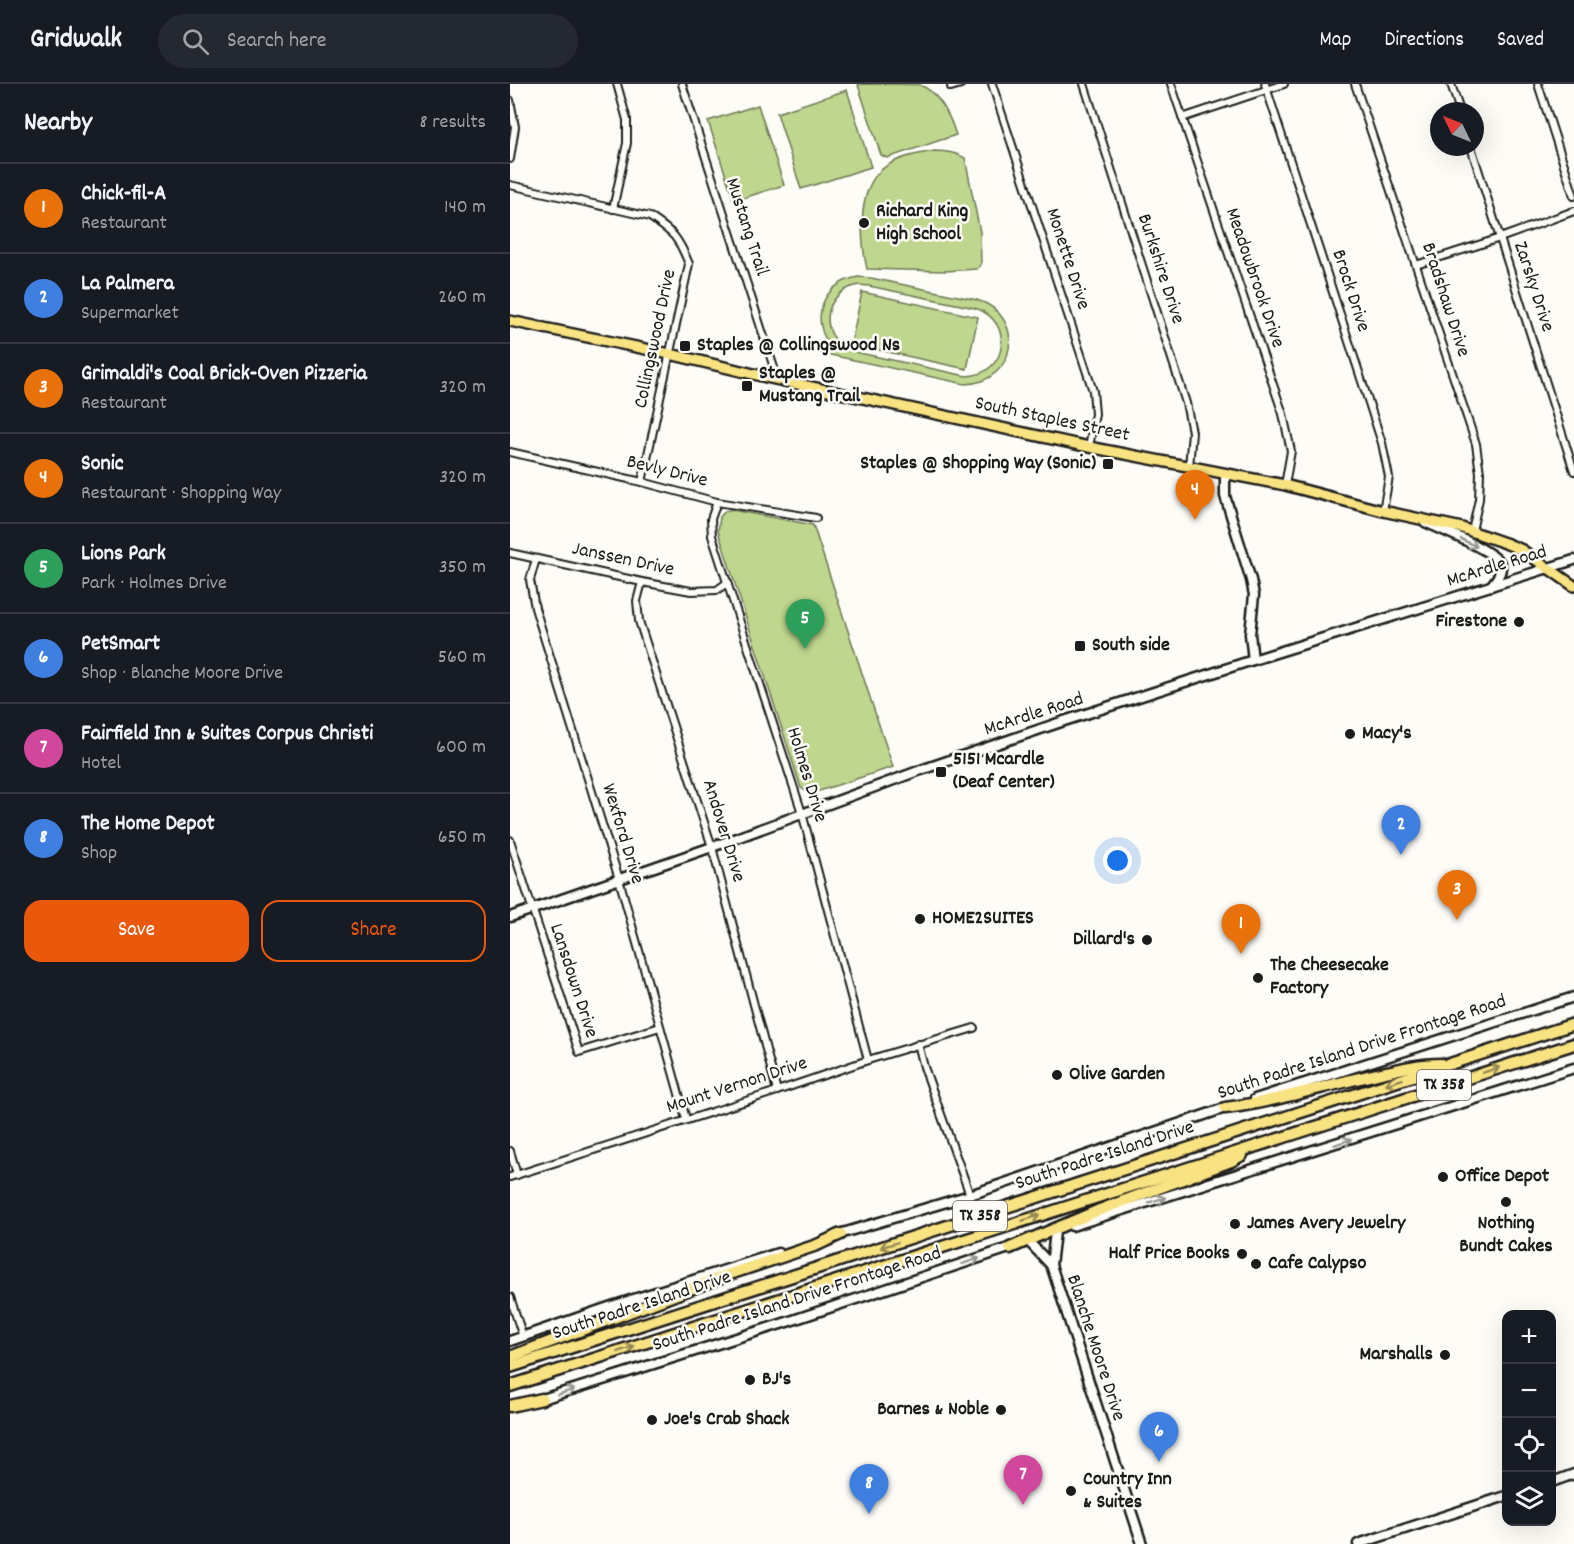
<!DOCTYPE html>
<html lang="en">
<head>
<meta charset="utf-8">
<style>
	:root { --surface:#171b24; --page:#242831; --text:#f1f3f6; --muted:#9ea1a6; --line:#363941; --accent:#ea580c }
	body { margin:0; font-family:Dekko,sans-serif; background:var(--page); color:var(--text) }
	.controls { position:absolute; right:18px; bottom:18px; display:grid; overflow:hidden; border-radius:12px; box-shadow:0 6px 24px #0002 }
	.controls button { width:54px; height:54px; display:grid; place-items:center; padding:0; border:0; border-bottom:2px solid var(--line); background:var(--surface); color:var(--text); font:30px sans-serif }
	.compass { position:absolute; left:920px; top:18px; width:54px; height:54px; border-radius:50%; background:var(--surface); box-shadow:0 6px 24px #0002; rotate:313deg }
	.you { position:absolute; left:608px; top:777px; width:21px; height:21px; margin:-15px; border:4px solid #fff; border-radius:50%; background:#1a73e8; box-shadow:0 0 0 9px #1a73e833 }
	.badge { display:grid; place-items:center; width:39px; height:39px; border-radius:50%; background:var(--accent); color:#fff; font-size:20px; font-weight:700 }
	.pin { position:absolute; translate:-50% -50px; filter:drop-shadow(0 2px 3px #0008) }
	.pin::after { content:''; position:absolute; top:32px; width:21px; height:18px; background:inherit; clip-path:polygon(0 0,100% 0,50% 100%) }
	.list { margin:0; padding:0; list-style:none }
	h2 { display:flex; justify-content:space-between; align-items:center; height:78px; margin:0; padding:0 24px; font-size:26px }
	h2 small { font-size:20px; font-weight:400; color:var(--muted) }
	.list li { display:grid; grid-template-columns:39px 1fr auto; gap:18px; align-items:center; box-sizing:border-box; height:90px; padding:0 24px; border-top:2px solid var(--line) }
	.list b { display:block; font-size:22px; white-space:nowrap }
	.list p { margin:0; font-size:20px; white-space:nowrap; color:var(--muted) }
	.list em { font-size:20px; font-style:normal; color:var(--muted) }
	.actions { display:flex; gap:12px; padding:18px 24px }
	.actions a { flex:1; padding:14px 0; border:2px solid var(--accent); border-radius:18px; text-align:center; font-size:21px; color:var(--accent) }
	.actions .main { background:var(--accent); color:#fff }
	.icon { flex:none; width:33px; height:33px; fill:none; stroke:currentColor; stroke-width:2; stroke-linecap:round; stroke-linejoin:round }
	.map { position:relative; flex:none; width:1064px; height:1460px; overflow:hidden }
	header { display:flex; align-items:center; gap:36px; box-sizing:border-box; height:84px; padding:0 30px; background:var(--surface); border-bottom:2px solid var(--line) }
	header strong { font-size:28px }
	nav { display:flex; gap:33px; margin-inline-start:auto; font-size:21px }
	.search { width:420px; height:54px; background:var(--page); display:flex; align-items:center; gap:15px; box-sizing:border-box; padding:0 21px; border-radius:33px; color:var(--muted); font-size:22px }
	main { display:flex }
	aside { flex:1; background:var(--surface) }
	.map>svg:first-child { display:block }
	.green { fill:#bed68d; stroke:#6d7954; stroke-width:1.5; fill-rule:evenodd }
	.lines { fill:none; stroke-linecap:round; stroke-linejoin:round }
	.street-casing { stroke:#1c1c1c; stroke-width:10 }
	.secondary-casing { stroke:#1c1c1c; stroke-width:13 }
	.primary-casing { stroke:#1c1c1c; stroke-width:14 }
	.highway-casing { stroke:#1c1c1c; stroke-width:15 }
	.street { stroke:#fdfcf7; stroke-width:6 }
	.secondary { stroke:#fdfcf7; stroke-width:8 }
	.primary { stroke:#f8e281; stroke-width:9 }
	.highway { stroke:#f8e281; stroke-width:10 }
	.oneway { stroke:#989794 }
	.oneway2 { stroke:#958954 }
	.poi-dot { fill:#1c1c1c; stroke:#fdfcf7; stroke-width:2 }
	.labels { text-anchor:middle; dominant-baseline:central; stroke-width:5; stroke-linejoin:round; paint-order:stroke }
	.shield { fill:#fdfcf7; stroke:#605f5e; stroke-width:1.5 }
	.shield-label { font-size:18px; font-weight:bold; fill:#1c1c1c }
	.poi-label { font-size:20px; font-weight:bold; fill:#1c1c1c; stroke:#fdfcf7; text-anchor:start }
	.street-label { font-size:20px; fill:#1c1c1c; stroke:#fdfcf7 }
</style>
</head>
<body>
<header>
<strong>Gridwalk</strong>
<div class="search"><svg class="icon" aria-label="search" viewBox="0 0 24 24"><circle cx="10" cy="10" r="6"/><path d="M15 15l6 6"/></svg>Search here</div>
<nav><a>Map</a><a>Directions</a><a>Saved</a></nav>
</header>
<main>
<aside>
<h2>Nearby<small>8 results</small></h2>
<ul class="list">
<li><span class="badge" style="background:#e8710a">1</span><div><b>Chick-fil-A</b><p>Restaurant</p></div><em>140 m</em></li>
<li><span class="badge" style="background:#3f7fe0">2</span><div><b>La Palmera</b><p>Supermarket</p></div><em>260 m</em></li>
<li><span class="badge" style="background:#e8710a">3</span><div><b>Grimaldi's Coal Brick-Oven Pizzeria</b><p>Restaurant</p></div><em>320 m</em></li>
<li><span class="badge" style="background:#e8710a">4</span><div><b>Sonic</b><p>Restaurant · Shopping Way</p></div><em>320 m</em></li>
<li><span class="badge" style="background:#2e9e5b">5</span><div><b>Lions Park</b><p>Park · Holmes Drive</p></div><em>350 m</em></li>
<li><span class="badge" style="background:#3f7fe0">6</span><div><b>PetSmart</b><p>Shop · Blanche Moore Drive</p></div><em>560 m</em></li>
<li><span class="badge" style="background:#d1479c">7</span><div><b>Fairfield Inn &amp; Suites Corpus Christi</b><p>Hotel</p></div><em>600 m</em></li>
<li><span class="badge" style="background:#3f7fe0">8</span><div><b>The Home Depot</b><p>Shop</p></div><em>650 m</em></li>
</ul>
<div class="actions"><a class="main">Save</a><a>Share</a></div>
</aside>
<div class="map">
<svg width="1064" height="1460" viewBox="0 0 1064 1460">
	<rect width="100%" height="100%" fill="#fdfcf7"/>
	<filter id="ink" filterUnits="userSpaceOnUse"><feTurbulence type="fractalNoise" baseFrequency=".0167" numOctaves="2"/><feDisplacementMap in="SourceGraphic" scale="12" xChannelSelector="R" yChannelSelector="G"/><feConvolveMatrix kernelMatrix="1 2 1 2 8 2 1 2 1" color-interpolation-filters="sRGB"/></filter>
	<g filter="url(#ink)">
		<g class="green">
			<path d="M 353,0 C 364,0 402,0 410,1 C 430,9 440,32 446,51 L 377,74 L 371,71 L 348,1 Z"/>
			<polygon points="337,6 361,83 291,105 267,29"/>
			<polygon points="248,21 274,101 224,117 198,37"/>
			<path d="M 425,67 C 436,67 445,68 455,74 L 470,148 L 471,180 L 467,185 L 435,187 L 357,185 C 351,158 347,112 368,89 C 382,74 406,70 425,67 Z"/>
			<path d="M 348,193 L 361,194 L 467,216 C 517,231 507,299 455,300 L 311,269 L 313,262 L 320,262 C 299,234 313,199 348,193 ZM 349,201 L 359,202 L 465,224 C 505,237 498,291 456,292 L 345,268 C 307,257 310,208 349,201 Z"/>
			<polygon points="352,208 468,233 457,285 341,260"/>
			<polygon points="222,426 303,441 383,683 300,710 291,704 208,447 210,433 215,427"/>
		</g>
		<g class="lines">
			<g class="street-casing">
				<g id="street">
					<polyline points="172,0 268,296"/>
					<polyline points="482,0 583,307 585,330 579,363"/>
					<polyline points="574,0 676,319 682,348 679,383"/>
					<polyline points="661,0 773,330 781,367 775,401"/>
					<polyline points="755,0 872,359 879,393 873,427"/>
					<polyline points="845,0 966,360 970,389 969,415 962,447"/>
					<polyline points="941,0 950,27"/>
					<polyline points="1028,0 1064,112"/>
					<polyline points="441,3 451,0"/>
					<polyline points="0,16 5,43 0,75"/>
					<polyline points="672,34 774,0"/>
					<polyline points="961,63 1064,387"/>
					<path d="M 0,101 L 140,133 C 164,149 168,153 179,180 L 132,398"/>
					<polyline points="103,125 117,59 117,36 107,0"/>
					<polyline points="906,181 990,154 1064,127"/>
					<polyline points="0,368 132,398 207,418 306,434"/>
					<polyline points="207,418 201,435 202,452 292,729 358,976"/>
					<polyline points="0,469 132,498 181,507 207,506 218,498"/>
					<polyline points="26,475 20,496 25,524 109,795 176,1035"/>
					<polyline points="132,498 127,517 129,537 202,763 267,1007"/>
					<polyline points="0,756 69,968 150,943"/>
					<polyline points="408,960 414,983 460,1111"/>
					<polyline points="0,1067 7,1091"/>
					<polyline points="0,1093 267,1007 358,976 464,944"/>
					<polyline points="0,1213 13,1253"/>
				</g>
			</g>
			<g class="secondary-casing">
				<g id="secondary">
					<polyline points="715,390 715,412 741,496 744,511 740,550 743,576"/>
					<path d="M 915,438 C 928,444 989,469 991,481 C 992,489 986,496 981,502"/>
					<polyline points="0,833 202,763 411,686 554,637 743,576 1064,476"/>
					<polyline points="745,1015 1064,913"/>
					<polyline points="562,1142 1064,984"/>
					<polyline points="545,1148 541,1181 632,1460"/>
					<polyline points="326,1151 460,1111 718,1023"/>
					<polyline points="519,1158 541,1181"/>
					<polyline points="0,1257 102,1222 268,1169"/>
					<polyline points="26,1317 274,1239 505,1162"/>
					<polyline points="1042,1398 1064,1390"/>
					<polyline points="848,1460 996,1412"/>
				</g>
			</g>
			<g class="primary-casing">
				<polyline id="primary" points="0,237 160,270 260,294 579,363 775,401 873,427 952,444 995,459 1012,466 1064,502"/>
			</g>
			<g class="highway-casing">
				<g id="highway">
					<path d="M 715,1024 C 765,1018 813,1002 863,991 C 885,986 907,980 931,980"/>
					<polyline points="500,1164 587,1127 721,1077 732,1071"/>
					<polyline points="0,1273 220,1190 307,1161 331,1150"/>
					<polyline points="0,1283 1064,940"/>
					<polyline points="0,1302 1064,960"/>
					<polyline points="0,1322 32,1315"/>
				</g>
			</g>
			<use href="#street" class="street"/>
			<use href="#secondary" class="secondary"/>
			<use href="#primary" class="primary"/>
			<use href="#highway" class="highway"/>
		</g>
		<defs><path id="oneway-shaft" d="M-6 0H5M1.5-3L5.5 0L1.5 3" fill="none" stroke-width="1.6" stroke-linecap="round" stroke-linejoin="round" transform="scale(1.5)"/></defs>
		<g class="oneway">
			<use href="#oneway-shaft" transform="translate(959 459) rotate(26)"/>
			<use href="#oneway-shaft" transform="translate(833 1058) rotate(-18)"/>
			<use href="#oneway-shaft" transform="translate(647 1116) rotate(-17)"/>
			<use href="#oneway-shaft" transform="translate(461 1177) rotate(-18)"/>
			<use href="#oneway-shaft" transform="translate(56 1308) rotate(-18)"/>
		</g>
		<g class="oneway2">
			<use href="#oneway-shaft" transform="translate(981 986) rotate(-18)"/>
			<use href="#oneway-shaft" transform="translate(884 998) rotate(162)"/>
			<use href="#oneway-shaft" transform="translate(521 1134) rotate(-18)"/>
			<use href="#oneway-shaft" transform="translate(379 1161) rotate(162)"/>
			<use href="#oneway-shaft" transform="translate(116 1265) rotate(-18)"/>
		</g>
	</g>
	<g class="poi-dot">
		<circle cx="354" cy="139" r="6"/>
		<rect x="169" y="256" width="12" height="12" rx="3"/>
		<rect x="231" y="296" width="12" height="12" rx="3"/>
		<rect x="592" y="374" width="12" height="12" rx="3"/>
		<circle cx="1009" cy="538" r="6"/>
		<rect x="564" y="556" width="12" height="12" rx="3"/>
		<circle cx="840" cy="650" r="6"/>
		<rect x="425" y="682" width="12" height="12" rx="3"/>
		<circle cx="410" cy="835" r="6"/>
		<circle cx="637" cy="856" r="6"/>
		<circle cx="748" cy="894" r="6"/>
		<circle cx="547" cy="991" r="6"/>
		<circle cx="933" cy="1093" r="6"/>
		<circle cx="996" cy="1118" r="6"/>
		<circle cx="725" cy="1140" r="6"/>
		<circle cx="732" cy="1170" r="6"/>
		<circle cx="746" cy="1180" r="6"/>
		<circle cx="935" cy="1271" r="6"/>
		<circle cx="240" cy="1296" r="6"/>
		<circle cx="491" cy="1326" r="6"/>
		<circle cx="142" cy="1336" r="6"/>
		<circle cx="561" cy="1407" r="6"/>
	</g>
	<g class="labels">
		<g class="shield">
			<rect x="907" y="986" width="54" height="30" rx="4.5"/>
			<rect x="443" y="1117" width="54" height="30" rx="4.5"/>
		</g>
		<g class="shield-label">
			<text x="934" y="1001">TX 358</text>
			<text x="470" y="1132">TX 358</text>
		</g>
		<g class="poi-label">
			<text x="366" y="128">Richard King<tspan x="366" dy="23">High School</tspan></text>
			<text x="187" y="262">Staples @ Collingswood Ns</text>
			<text x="249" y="290">Staples @<tspan x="249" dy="23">Mustang Trail</tspan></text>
			<text x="586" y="380" text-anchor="end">Staples @ Shopping Way (Sonic)</text>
			<text x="997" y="538" text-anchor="end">Firestone</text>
			<text x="582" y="562">South side</text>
			<text x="852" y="650">Macy's</text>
			<text x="443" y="676">5151 Mcardle<tspan x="443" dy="23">(Deaf Center)</tspan></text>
			<text x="422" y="835">HOME2SUITES</text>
			<text x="625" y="856" text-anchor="end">Dillard's</text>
			<text x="760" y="882">The Cheesecake<tspan x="760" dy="23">Factory</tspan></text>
			<text x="559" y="991">Olive Garden</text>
			<text x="945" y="1093">Office Depot</text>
			<text x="737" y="1140">James Avery Jewelry</text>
			<text x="996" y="1140" text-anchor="middle">Nothing<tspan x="996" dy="23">Bundt Cakes</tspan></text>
			<text x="720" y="1170" text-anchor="end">Half Price Books</text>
			<text x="758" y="1180">Cafe Calypso</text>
			<text x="923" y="1271" text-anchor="end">Marshalls</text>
			<text x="252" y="1296">BJ's</text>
			<text x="479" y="1326" text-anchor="end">Barnes &amp; Noble</text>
			<text x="154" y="1336">Joe's Crab Shack</text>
			<text x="573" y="1396">Country Inn<tspan x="573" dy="23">&amp; Suites</tspan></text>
		</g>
		<g class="street-label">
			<text transform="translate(236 143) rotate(72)">Mustang Trail</text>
			<text transform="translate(557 175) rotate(72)">Monette Drive</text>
			<text transform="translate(650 185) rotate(72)">Burkshire Drive</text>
			<text transform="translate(744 194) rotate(71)">Meadowbrook Drive</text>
			<text transform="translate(1023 203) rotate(72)">Zarsky Drive</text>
			<text transform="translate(840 207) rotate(72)">Brock Drive</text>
			<text transform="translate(935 216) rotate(72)">Bradshaw Drive</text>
			<text transform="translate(146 255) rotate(-78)">Collingswood Drive</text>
			<text transform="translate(542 336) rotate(12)">South Staples Street</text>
			<text transform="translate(157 388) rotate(14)">Bevly Drive</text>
			<text transform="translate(113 476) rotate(12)">Janssen Drive</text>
			<text transform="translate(987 483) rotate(-17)">McArdle Road</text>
			<text transform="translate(524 631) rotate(-18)">McArdle Road</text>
			<text transform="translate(296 691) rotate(73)">Holmes Drive</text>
			<text transform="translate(213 747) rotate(73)">Andover Drive</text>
			<text transform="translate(112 750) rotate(73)">Wexford Drive</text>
			<text transform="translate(63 897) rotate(72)">Lansdown Drive</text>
			<text transform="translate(852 964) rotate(-18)">South Padre Island Drive Frontage Road</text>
			<text transform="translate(227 1002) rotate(-18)">Mount Vernon Drive</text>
			<text transform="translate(595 1072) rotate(-18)">South Padre Island Drive</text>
			<text transform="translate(287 1216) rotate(-18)">South Padre Island Drive Frontage Road</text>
			<text transform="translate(132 1222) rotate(-18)">South Padre Island Drive</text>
			<text transform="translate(585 1264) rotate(72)">Blanche Moore Drive</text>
		</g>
	</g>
</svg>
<div class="controls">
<button>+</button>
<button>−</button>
<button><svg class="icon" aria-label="locate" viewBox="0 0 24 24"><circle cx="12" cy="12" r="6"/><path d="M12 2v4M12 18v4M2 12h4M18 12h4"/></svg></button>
<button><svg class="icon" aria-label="layers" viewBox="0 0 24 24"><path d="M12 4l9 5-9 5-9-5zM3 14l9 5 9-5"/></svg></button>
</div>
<svg class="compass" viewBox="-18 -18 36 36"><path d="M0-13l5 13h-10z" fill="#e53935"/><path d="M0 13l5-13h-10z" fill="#9ea1a6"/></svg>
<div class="you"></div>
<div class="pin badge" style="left:731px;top:870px;background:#e8710a">1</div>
<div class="pin badge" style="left:891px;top:771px;background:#3f7fe0">2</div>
<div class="pin badge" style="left:947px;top:836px;background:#e8710a">3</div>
<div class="pin badge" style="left:685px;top:436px;background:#e8710a">4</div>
<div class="pin badge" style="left:295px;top:565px;background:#2e9e5b">5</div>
<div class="pin badge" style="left:649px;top:1378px;background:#3f7fe0">6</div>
<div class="pin badge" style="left:513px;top:1421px;background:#d1479c">7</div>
<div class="pin badge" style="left:359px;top:1430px;background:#3f7fe0">8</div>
</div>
</main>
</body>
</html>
